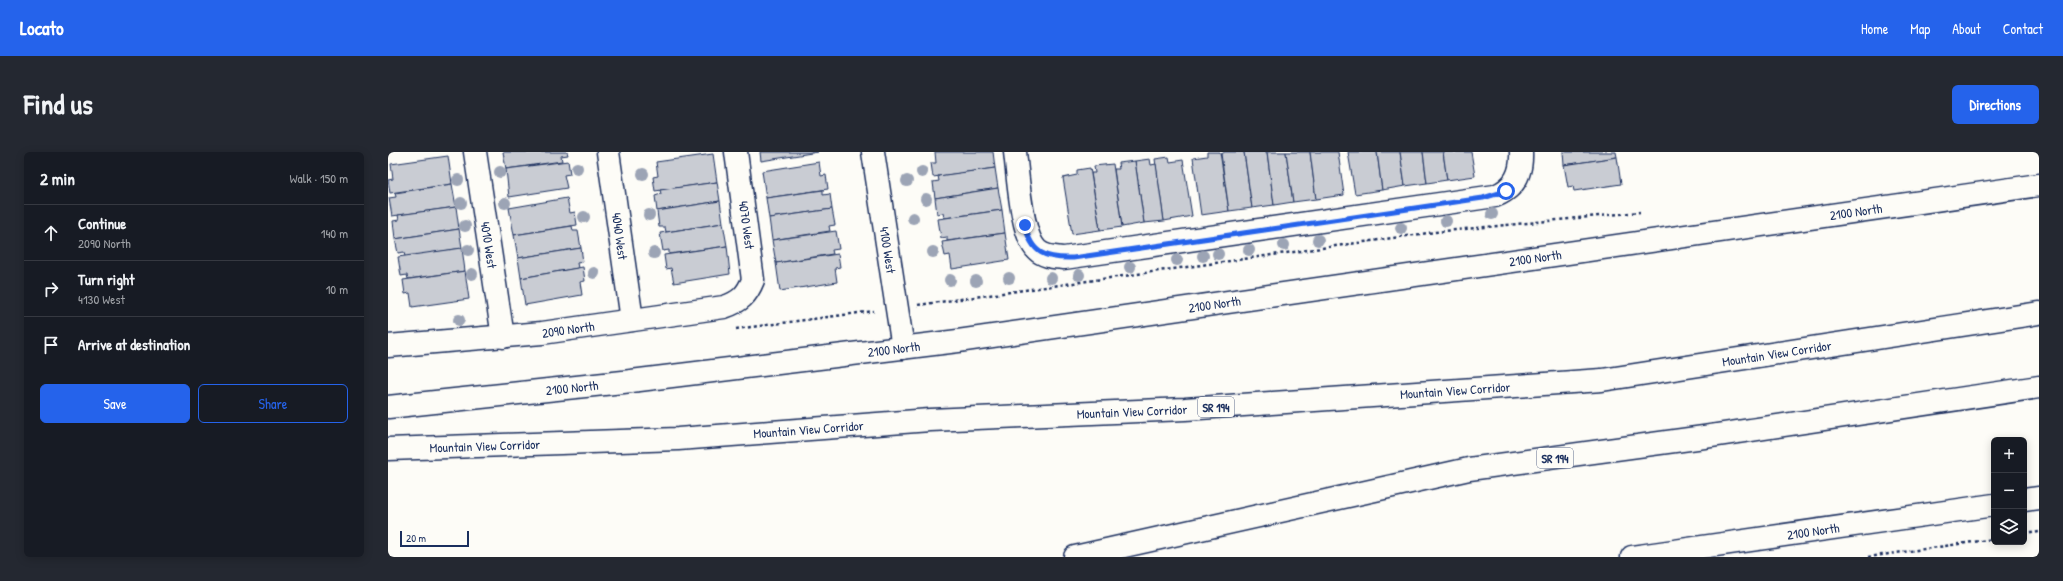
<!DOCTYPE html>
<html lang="en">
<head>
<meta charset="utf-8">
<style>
	:root { --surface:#171b24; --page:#242831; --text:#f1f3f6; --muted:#9ea1a6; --line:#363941; --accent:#2563eb }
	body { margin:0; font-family:"Patrick Hand",sans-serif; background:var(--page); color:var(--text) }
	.controls { position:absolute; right:12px; bottom:12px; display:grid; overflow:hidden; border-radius:6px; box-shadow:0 2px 10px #0003 }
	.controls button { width:36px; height:36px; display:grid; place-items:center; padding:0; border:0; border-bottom:1px solid var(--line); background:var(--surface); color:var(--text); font:20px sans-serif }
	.scale { position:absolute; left:12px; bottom:10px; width:69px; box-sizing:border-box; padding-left:4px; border:2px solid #1b2f5e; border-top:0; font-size:11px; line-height:14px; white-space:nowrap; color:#1b2f5e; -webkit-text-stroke:3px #fdfcf7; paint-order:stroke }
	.stop { position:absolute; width:12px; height:12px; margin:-9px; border:3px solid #2563eb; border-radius:50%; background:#fff }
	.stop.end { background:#2563eb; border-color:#fff; box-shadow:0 1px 4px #0008 }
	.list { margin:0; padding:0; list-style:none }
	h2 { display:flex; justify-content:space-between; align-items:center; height:52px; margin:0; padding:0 16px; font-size:17px }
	h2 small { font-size:13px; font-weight:400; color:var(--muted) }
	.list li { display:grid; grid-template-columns:26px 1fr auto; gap:12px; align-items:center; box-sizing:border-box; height:56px; padding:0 16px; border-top:1px solid var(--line) }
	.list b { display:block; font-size:15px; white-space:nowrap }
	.list p { margin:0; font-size:13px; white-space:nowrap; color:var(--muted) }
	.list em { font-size:13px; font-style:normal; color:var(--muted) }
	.actions { display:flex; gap:8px; padding:12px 16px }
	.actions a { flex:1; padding:9px 0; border:1px solid var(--accent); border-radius:6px; text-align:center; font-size:14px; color:var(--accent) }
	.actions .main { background:var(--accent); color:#fff }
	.icon { flex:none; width:22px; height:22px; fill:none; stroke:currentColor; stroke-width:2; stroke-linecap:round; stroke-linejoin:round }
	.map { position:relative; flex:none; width:1651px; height:405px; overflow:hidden; border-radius:6px }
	header { display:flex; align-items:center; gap:24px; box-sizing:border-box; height:56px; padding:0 20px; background:var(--accent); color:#fff }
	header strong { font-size:19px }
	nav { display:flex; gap:22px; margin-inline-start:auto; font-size:14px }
	.intro { display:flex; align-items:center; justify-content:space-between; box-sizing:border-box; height:96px; padding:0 24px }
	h1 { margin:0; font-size:28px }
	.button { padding:10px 18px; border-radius:6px; background:var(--accent); color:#fff; font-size:14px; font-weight:700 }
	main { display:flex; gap:24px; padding:0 24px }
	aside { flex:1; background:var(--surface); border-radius:6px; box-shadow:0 2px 10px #0003 }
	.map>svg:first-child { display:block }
	.building { fill:#c9ccd3; stroke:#1b2f5e }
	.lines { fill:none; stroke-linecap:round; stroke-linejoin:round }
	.minor-casing { stroke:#1b2f5e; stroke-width:25 }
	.secondary-casing { stroke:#1b2f5e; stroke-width:25 }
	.trunk-casing { stroke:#1b2f5e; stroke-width:25 }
	.path { stroke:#1b2f5e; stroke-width:2.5; stroke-dasharray:3 3; stroke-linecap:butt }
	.minor { stroke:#fdfcf7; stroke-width:22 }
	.secondary { stroke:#fdfcf7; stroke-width:22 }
	.trunk { stroke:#fdfcf7; stroke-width:22 }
	.tree { fill:#9ca4b5 }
	.route { stroke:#2563eb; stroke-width:5 }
	.labels { text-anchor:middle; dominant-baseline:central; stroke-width:3.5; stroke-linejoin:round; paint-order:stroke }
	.shield { fill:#fdfcf7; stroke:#5f6c8c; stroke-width:1 }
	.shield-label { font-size:12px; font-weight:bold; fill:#1b2f5e }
	.street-label { font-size:13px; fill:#1b2f5e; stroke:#fdfcf7 }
</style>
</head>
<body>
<header>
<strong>Locato</strong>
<nav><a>Home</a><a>Map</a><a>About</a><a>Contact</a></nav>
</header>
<div class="intro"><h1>Find us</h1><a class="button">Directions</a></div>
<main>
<aside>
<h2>2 min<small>Walk · 150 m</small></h2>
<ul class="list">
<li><svg class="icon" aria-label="ahead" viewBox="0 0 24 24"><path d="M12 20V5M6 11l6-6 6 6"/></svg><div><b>Continue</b><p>2090 North</p></div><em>140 m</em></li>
<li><svg class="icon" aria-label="right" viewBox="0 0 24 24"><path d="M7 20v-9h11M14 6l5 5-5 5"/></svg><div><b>Turn right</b><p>4130 West</p></div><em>10 m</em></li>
<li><svg class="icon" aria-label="arrive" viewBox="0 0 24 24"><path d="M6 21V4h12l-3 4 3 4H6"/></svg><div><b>Arrive at destination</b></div></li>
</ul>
<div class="actions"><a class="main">Save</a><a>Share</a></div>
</aside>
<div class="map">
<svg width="1651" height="405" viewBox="0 0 1651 405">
	<rect width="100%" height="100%" fill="#fdfcf7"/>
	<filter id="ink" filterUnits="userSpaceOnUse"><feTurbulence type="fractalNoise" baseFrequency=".025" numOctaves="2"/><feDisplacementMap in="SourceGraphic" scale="8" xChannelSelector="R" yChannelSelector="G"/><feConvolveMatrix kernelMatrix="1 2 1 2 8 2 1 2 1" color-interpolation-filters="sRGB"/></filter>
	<g filter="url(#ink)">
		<g class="building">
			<polygon points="115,0 179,0 180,3 173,4 174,9 118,17"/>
			<polygon points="372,0 430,0 373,9"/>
			<polygon points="547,0 605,0 607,16 545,25 543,11 548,11"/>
			<polygon points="819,0 832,0 841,59 813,63 805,6 819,4"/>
			<polygon points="837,0 856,0 864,56 841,59 833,2"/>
			<polygon points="856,0 879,0 886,53 864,56"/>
			<polygon points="879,0 898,0 905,50 886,53"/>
			<polygon points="898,0 922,0 928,47 905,50"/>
			<polygon points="922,0 950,0 956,43 928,47"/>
			<polygon points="960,0 989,0 994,38 967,42"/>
			<polygon points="989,0 1012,0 1017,34 994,38"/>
			<polygon points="1012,0 1035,0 1039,31 1017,34"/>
			<polygon points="1035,0 1055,0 1059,28 1039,31"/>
			<polygon points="1055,0 1083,0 1087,24 1059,28"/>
			<polygon points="1175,0 1228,0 1229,5 1176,13"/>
			<polygon points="325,2 329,30 267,39 265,25 270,24 268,10"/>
			<polygon points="60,4 64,32 2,41 0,28 5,27 3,12"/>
			<polygon points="781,5 782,10 795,8 804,64 776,69 767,7"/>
			<polygon points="1229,5 1233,32 1186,39 1185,34 1180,35 1176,13"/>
			<polygon points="762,7 763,13 768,12 776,69 756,71 747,9"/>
			<polygon points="180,9 182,22 176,23 179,36 121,45 118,17"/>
			<polygon points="747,9 756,71 734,75 726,17 731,17 730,11"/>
			<polygon points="431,10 433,24 438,23 440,37 378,46 374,19"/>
			<polygon points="725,12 734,75 712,78 703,21 707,21 706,14"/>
			<polygon points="607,16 610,36 547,46 545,30 551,29 550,24"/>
			<polygon points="702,16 712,78 684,82 675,26 689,23 689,18"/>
			<polygon points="329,30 332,49 269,59 267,44 273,42 272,38"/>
			<polygon points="64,32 68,55 4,64 1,46 8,45 7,41"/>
			<polygon points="610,36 614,58 556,66 555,61 549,62 547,46"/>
			<polygon points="435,38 435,43 442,42 444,57 381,66 378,46"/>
			<polygon points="179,46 182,61 187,60 189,73 126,83 121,56"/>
			<polygon points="332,49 335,71 278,80 277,75 271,75 269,59"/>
			<polygon points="68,55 71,77 7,87 5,69 11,68 10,63"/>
			<polygon points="444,57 447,73 441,74 442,79 384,88 381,66"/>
			<polygon points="614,58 617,81 559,89 559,85 553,86 550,67"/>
			<polygon points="335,71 339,94 281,102 281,98 275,99 272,81"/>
			<polygon points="184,74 185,79 190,79 193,96 130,106 126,83"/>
			<polygon points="71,77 74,96 17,105 16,100 10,101 7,87"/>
			<polygon points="448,79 451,97 444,98 445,102 388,111 384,88"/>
			<polygon points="617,81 621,108 564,117 562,103 557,104 554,90"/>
			<polygon points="339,94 342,122 286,131 283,116 278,117 276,103"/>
			<polygon points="74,96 77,119 20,127 19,123 13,124 10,105"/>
			<polygon points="193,96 195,110 189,111 190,116 133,126 130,106"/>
			<polygon points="450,102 452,115 447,116 449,130 392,139 388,111"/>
			<polygon points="195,115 197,129 192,130 194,143 137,153 133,126"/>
			<polygon points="77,119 81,147 24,155 22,141 17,142 15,128"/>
		</g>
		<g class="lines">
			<g class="minor-casing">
				<g id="minor">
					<path id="s1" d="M 87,0 L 115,185"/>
					<path id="s2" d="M 220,0 L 244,168"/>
					<path id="s3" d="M 485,0 L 515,196"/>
					<path d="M 627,0 C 630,24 633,83 649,98 C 656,105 667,105 676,106 L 1107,44 C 1127,36 1134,21 1133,0"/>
					<path id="s4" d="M 0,194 L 154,181 L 336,155 C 352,150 359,143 365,128 L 348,0"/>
				</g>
			</g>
			<g class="secondary-casing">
				<g id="secondary">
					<path id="s5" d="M 0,255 L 235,230 L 570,189 L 1651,33"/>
					<polyline points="1636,348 1651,346"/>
					<path id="s6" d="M 1244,405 L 1606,353"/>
				</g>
			</g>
			<g class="trunk-casing">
				<g id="trunk">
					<path id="s7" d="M 0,297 L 290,287 L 542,268 L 797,257 L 1214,228 L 1651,161"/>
					<polyline points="687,405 1081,317 1316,285 1651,235"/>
				</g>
			</g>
			<g class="path">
				<polyline points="530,153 1047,80 1252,60"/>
				<polyline points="348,177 486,159"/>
				<polyline points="1636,382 1651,380"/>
				<polyline points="1480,405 1606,387"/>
			</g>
			<use href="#minor" class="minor"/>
			<use href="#secondary" class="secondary"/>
			<use href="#trunk" class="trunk"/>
		</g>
		<g class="tree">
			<circle cx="189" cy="16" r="6"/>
			<circle cx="112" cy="20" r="6"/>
			<circle cx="534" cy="20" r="6"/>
			<circle cx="255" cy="22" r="6"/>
			<circle cx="70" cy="28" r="6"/>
			<circle cx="519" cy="29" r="6"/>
			<circle cx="538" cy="47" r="6"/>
			<circle cx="73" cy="51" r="6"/>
			<circle cx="117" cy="51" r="6"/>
			<circle cx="1104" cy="62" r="6"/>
			<circle cx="261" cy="63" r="6"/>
			<circle cx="196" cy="65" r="6"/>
			<circle cx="525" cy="66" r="6"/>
			<circle cx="1058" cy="69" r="6"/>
			<circle cx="77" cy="74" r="6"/>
			<circle cx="1013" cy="76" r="6"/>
			<circle cx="930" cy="88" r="6"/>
			<circle cx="896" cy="93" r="6"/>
			<circle cx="80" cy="98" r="6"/>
			<circle cx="861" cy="98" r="6"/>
			<circle cx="545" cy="100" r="6"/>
			<circle cx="266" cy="101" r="6"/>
			<circle cx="830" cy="102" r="6"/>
			<circle cx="815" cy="104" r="6"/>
			<circle cx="789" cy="108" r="6"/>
			<circle cx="742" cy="115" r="6"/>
			<circle cx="206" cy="121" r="6"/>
			<circle cx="84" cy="122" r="6"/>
			<circle cx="691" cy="123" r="6"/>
			<circle cx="621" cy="126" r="6"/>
			<circle cx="663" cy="126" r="6"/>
			<circle cx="562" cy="128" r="6"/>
			<circle cx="588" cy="129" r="6"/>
			<circle cx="71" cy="168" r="6"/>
		</g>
	</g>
	<g class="lines" filter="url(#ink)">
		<path class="route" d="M 637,73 C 643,101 657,107 685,106 L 1095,46 L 1118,39"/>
	</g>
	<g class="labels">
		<g class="shield">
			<rect x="810" y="245" width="36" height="20" rx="3"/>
			<rect x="1149" y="296" width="36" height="20" rx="3"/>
		</g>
		<g class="shield-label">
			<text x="828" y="255">SR 194</text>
			<text x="1167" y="306">SR 194</text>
		</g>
		<g class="street-label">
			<text stroke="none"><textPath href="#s5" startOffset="1481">2100 North</textPath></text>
			<text transform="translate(359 73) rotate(82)">4070 West</text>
			<text stroke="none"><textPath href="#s2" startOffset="85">4040 West</textPath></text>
			<text stroke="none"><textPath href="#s1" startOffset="94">4010 West</textPath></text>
			<text stroke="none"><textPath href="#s3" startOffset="99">4100 West</textPath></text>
			<text stroke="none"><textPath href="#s5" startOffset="1157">2100 North</textPath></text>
			<text stroke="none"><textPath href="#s5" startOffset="833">2100 North</textPath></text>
			<text stroke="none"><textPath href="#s4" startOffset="181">2090 North</textPath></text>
			<text stroke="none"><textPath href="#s5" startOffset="509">2100 North</textPath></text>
			<text stroke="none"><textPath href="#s7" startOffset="1393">Mountain View Corridor</textPath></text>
			<text stroke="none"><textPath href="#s5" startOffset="185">2100 North</textPath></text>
			<text stroke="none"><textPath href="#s7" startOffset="1069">Mountain View Corridor</textPath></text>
			<text stroke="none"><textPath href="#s7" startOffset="745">Mountain View Corridor</textPath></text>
			<text stroke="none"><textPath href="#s7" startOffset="421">Mountain View Corridor</textPath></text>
			<text stroke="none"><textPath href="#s7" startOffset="97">Mountain View Corridor</textPath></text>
			<text stroke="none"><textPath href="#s6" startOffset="183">2100 North</textPath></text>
		</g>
	</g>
</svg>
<div class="controls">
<button>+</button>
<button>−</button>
<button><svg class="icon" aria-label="layers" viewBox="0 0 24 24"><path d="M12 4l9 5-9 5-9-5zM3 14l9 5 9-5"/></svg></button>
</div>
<div class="scale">20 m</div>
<div class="stop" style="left:1118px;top:39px"></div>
<div class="stop end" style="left:637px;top:73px"></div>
</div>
</main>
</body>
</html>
